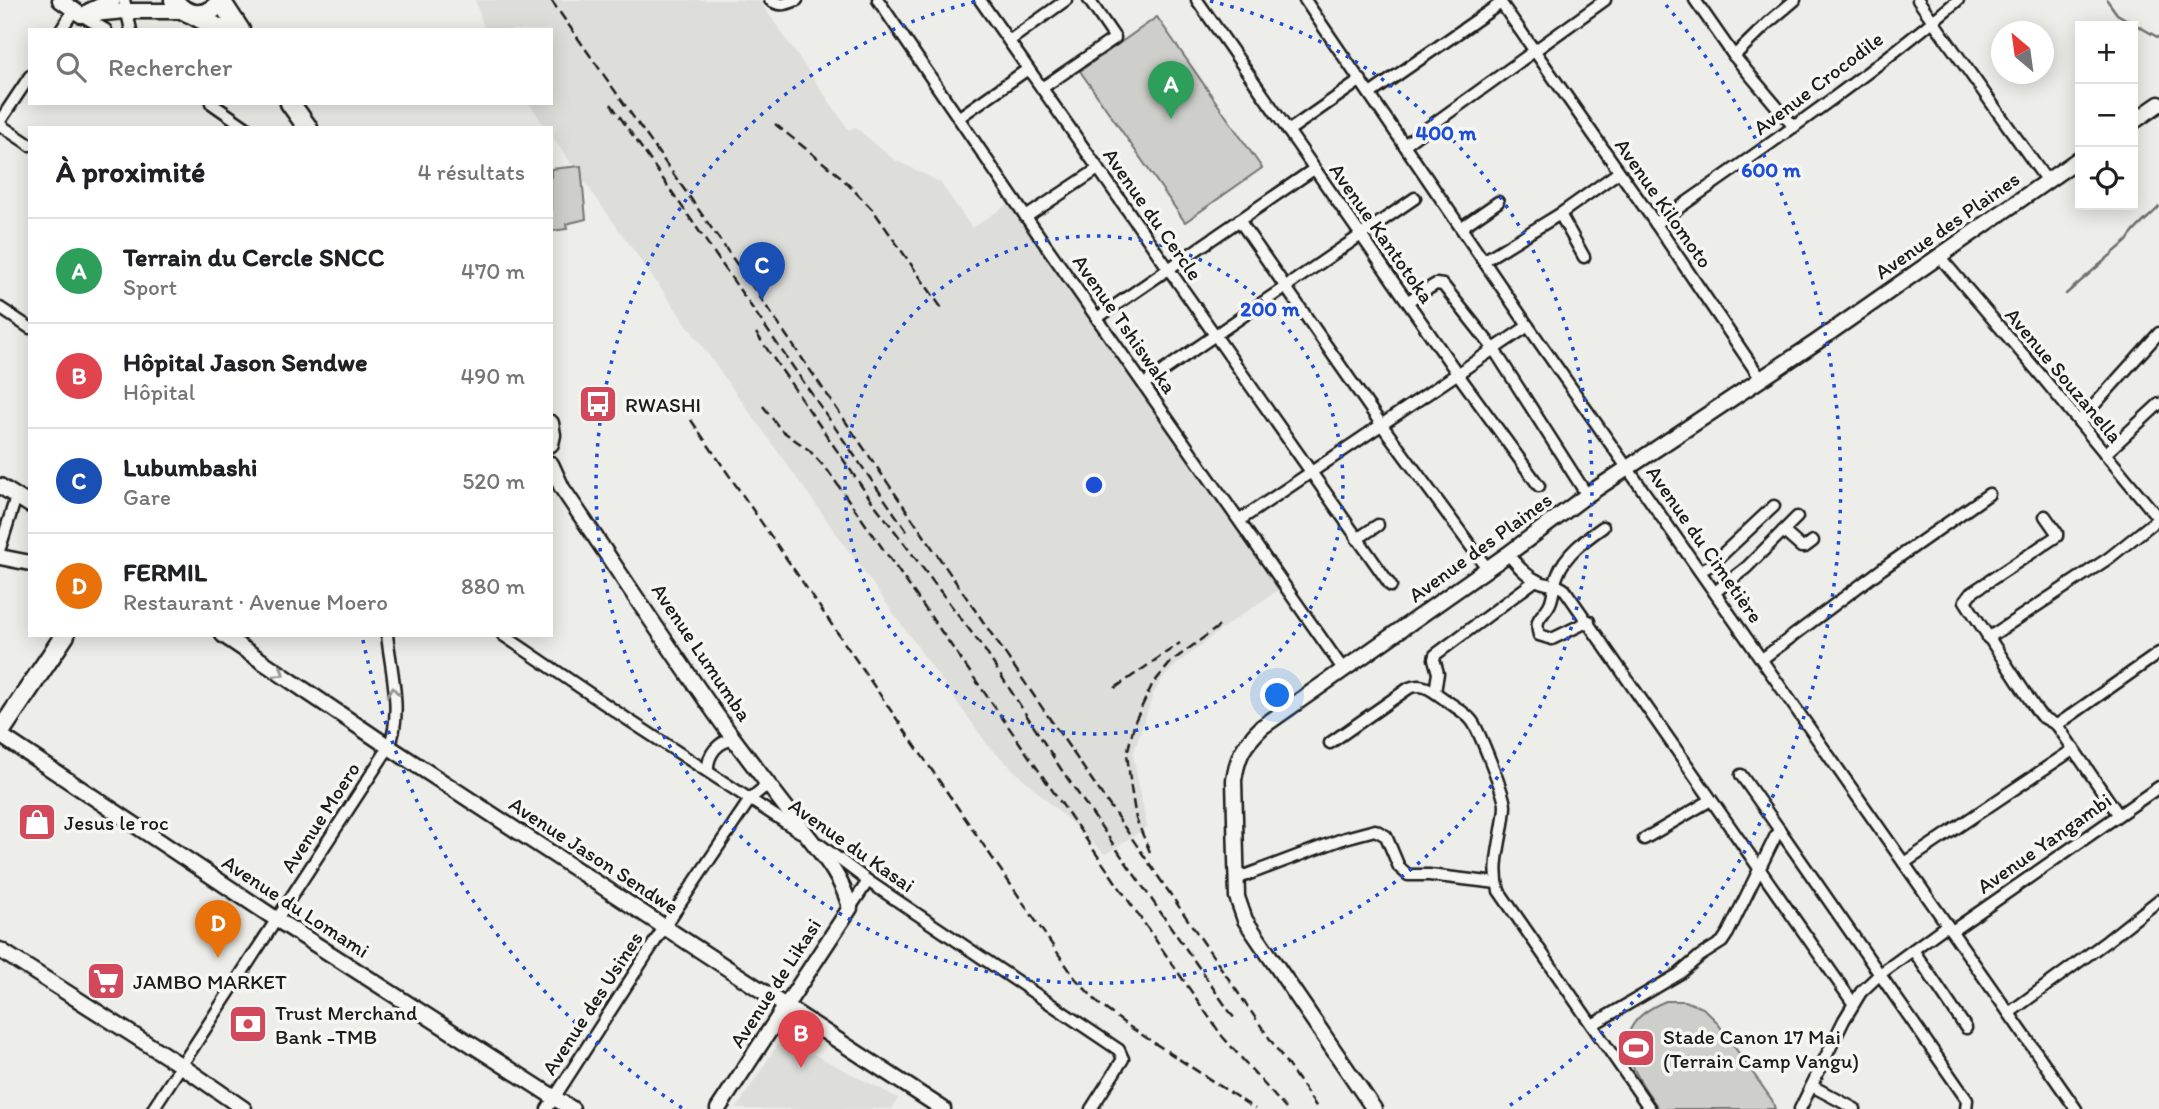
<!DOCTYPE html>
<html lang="fr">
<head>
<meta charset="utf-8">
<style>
	body { margin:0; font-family:Itim,sans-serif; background:#f2f2f2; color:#202124 }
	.controls { position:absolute; right:21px; top:21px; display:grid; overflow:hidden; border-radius:0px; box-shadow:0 4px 18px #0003 }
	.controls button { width:63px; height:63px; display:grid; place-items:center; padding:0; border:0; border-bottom:2px solid #e0e0e0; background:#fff; color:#202124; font:35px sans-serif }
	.compass { position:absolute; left:1991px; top:21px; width:63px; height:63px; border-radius:50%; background:#fff; box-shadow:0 4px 18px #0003; rotate:331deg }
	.you { position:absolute; left:1278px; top:696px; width:24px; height:24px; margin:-18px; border:5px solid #fff; border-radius:50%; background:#1a73e8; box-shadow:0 0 0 10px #1a73e833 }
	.badge { display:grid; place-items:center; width:46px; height:46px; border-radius:50%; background:#2563eb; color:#fff; font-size:23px; font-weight:700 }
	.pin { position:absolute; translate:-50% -58px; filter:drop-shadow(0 2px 4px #0008) }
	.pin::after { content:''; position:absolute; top:37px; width:24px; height:21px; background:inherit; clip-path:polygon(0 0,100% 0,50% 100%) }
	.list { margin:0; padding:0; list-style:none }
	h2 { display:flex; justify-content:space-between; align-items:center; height:91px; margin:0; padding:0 28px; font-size:30px }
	h2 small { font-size:23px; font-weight:400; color:#757577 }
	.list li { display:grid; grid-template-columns:46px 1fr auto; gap:21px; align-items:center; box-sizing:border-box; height:105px; padding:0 28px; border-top:2px solid #e0e0e0 }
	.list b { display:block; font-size:26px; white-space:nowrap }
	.list p { margin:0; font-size:23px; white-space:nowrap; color:#757577 }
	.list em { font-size:23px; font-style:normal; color:#757577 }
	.icon { flex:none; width:38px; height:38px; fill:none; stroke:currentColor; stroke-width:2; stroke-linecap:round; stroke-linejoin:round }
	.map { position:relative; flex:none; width:2159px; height:1109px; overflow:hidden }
	.search { position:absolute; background:#fff; box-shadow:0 4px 18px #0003; left:28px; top:28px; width:525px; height:77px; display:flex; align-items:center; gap:18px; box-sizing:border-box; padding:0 24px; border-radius:0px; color:#757577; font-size:26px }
	.panel { position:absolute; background:#fff; box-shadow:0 4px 18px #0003; left:28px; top:126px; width:525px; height:511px; border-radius:0px }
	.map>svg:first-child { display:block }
</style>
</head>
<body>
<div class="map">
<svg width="2159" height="1109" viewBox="0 0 2159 1109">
	<rect width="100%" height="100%" fill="#edede9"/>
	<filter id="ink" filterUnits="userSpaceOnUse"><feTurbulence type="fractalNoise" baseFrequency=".0143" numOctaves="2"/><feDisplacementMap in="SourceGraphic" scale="14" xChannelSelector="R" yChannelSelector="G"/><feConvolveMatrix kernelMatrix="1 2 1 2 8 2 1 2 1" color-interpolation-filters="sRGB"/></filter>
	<g filter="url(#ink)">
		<!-- built -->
		<g fill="#ddddda">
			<polygon points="475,0 759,0 849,130 855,127 893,159 940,182 972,228 1013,201 1281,588 1224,627 1176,665 1162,679 1153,694 1133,755 1147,827 1105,854 990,748 551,135 551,128 546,128 529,103 551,103 551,30 485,30"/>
			<polygon points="782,1038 898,1098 892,1109 736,1109"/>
		</g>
		<!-- green -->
		<g fill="#cececb" stroke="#757574" stroke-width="2">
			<polygon points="1157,17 1262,168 1185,222 1080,71"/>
			<polygon points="581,166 586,219 566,224 567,229 551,231 551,169"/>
			<path d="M1666,1001H1685L1703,1008L1716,1021L1772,1100L1775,1109H1659C1630,1068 1602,1027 1666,1001Z"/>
		</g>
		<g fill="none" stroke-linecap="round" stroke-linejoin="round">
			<!-- stream -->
			<g stroke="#6f6f6d" stroke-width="2.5">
				<polyline points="2107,0 2117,14 2159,38"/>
				<path d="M2066,294L2127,241C2135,227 2148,219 2159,207"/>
			</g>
			<!-- street casing -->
			<g stroke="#1c1c1c" stroke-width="15">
				<g id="street">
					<polyline points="124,0 131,30"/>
					<path d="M770,0C780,7 787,4 797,0"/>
					<polyline points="878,0 1026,217 1343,669"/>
					<polyline points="980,0 1391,586"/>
					<polyline points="1197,0 1457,373 1539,486"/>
					<polyline points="1305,0 1528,326 2076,1109"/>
					<polyline points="1695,0 1734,56 1794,127"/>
					<polyline points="1918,0 2047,181"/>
					<polyline points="81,15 106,30"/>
					<polyline points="61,30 74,10"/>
					<polyline points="1009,41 1066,0"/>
					<polyline points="1734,56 1769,22 1795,0"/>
					<polyline points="1042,88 1115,38 1089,0"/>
					<polyline points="1370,94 1501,3 1656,224 1761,379"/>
					<polyline points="211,103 247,128"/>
					<polyline points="958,118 1028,69"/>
					<polyline points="0,121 30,76"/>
					<polyline points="0,125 30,145"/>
					<polyline points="1288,131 1361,80"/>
					<polyline points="1404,145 1605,0"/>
					<polyline points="1560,214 1584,257"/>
					<polyline points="1026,217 1098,169"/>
					<polyline points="1239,220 1381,424 1487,568"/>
					<path d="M1656,224C1758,152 1863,81 1958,0"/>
					<polyline points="1462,227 1498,202"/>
					<polyline points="1939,256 2038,372 2159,519"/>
					<polyline points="1485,260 1560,214 1619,172"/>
					<polyline points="1408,301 1436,284 1443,285 1493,348 1587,495"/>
					<polyline points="0,308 30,328"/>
					<polyline points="1097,318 1314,169"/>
					<polyline points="1144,384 1415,198"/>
					<polyline points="2079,422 2159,333"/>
					<polyline points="2105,454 2159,404"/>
					<polyline points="2045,516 2057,533 2057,536 1971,593 1965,601 2037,711 2041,716 2057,725"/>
					<polyline points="1240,520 1528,326"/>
					<polyline points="1783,531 1801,547 1805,547 1813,541"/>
					<polyline points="1357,539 1378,525"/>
					<polyline points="0,548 16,497"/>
					<path d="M1508,554C1516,564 1526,576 1538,581C1548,586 1557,583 1565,590L1853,1003"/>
					<polyline points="1700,571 1711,565 1774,506"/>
					<polyline points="1715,592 1746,568 1797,517"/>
					<path d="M1589,621L1552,639L1539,635C1533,615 1546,616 1551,601C1554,592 1554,583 1558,574C1565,554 1586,539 1603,527"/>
					<polyline points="503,635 627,719 800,832"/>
					<polyline points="1988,638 2109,558 2159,518"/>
					<polyline points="1762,659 1882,569 1989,494"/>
					<polyline points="1435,692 1438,673 1434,659 1435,655 1536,580"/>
					<polyline points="2057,725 2159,653"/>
					<polyline points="2057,725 2118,814"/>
					<path d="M1330,743L1409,688C1424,681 1435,693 1447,701C1455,707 1466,713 1472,721C1479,730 1505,796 1505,806C1504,835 1491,862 1499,891L1650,1109"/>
					<path d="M708,771C707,755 718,740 735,740"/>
					<polyline points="1779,829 1967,1100 1966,1109"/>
					<polyline points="1644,839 1711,800"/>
					<polyline points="819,844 868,881 1119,1050 1123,1059 1091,1109"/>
					<polyline points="1904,863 2074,749"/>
					<polyline points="1236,879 1345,838 1375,830 1386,836 1399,867 1408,875 1429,875 1497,883"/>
					<polyline points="850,908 868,881"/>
					<polyline points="1952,931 2159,787"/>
					<polyline points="1913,950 1966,1028"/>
					<polyline points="2009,1013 2107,941 2159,900"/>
					<polyline points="1592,1025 1679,974 1700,956 1722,942 1728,933 1779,829 1741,775"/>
					<polyline points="1812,1086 1855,1109"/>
					<path d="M153,1109L389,747C403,713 391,671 387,635"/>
					<polyline points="547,1109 665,926 751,798 762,789 766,781"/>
					<polyline points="1800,1109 1844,1020 1861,992 1880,974 1947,925"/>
				</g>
			</g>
			<!-- secondary casing -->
			<g stroke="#1c1c1c" stroke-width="19">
				<g id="secondary">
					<polyline points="60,0 81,15 126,11 184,11"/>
					<polyline points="89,11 113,0"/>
					<polyline points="2133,122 2159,104"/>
					<polyline points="551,423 553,435 551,444"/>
					<path d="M551,464L562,488C618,570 672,653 730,734C753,765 777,796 801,827C820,852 842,876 850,908L718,1109"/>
					<polyline points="0,486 30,505"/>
					<polyline points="0,557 30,563"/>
					<polyline points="223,635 389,747 943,1109"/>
					<polyline points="0,735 276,919 572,1109"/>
					<polyline points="0,950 182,1066 244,1109"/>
					<path d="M1374,1109L1245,920L1237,897L1234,780C1238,754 1244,745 1262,727L1508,554L1587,495L1815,343L2080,158"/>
				</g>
			</g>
			<!-- highway casing -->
			<g stroke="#1c1c1c" stroke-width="23">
				<g id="highway">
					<path d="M174,0C186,19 209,19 221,0"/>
					<polyline points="221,1 240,30"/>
					<polyline points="190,13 222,30"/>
					<polyline points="290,103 308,128"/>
					<polyline points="0,732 65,635"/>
				</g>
			</g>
			<!-- street -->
			<use href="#street" stroke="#f6f6f2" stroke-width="10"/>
			<!-- secondary -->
			<use href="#secondary" stroke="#f6f6f2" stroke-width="14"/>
			<!-- highway -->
			<use href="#highway" stroke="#f6f6f2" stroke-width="18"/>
			<!-- rail -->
			<g stroke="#1c1c1c" stroke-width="2.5" stroke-dasharray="10 5" stroke-linecap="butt">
				<polyline points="551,0 762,300 1318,1109"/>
				<polyline points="611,104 908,533"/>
				<polyline points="775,124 840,176 873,210 943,310"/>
				<polyline points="756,333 869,497 984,649 1061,769 1234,1018"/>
				<polyline points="763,406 781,430 809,450 828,471 1008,726 1222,1036 1286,1109"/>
				<polyline points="691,420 1075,978 1099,1004 1124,1023 1255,1109"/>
				<polyline points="1115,688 1180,643"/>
				<polyline points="1150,852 1136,819 1131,788 1127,754 1135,721 1152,685 1172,661 1222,624"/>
			</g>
		</g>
		<!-- one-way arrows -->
		<defs><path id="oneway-chevron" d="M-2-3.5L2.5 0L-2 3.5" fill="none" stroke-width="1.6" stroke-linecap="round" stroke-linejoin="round" transform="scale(1.75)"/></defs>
		<g stroke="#949492">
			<use href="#oneway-chevron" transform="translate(280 673) rotate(34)"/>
			<use href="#oneway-chevron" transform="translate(393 692) rotate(-96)"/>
		</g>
	</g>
	<!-- distance rings -->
	<g fill="none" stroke="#1d4ed8" stroke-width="3.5" stroke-dasharray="3.5 7">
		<circle cx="1094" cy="485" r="249"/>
		<path d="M1210 1A498 498 0 1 1 978 1"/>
		<path d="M682 1108A747 747 0 0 1 363 640M1666 5A747 747 0 0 1 1506 1108"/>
	</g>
	<!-- icons -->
	<defs>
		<g id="bus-square" transform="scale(2.0125)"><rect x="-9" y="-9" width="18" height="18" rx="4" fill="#d1495b" stroke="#f6f6f2"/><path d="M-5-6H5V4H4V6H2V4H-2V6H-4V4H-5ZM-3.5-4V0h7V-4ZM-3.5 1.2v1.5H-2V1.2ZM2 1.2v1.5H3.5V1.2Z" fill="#fff"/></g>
		<g id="shop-square" transform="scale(2.0125)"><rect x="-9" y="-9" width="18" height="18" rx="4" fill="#d1495b" stroke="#f6f6f2"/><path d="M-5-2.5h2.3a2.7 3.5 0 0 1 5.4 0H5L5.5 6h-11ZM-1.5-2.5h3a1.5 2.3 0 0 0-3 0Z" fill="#fff"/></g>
		<g id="supermarket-square" transform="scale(2.0125)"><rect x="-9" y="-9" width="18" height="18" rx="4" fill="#d1495b" stroke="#f6f6f2"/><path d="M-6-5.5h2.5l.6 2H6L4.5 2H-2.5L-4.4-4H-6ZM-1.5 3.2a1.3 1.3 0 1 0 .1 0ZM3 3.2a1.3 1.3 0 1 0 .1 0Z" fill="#fff"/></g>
		<g id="bank-square" transform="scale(2.0125)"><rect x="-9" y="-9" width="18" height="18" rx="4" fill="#d1495b" stroke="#f6f6f2"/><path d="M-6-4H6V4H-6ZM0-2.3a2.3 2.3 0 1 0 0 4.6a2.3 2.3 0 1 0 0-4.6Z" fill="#fff"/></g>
		<g id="stadium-square" transform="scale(2.0125)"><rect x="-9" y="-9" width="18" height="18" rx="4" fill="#d1495b" stroke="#f6f6f2"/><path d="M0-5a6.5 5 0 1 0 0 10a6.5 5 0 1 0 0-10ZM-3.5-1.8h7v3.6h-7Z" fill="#fff"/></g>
	</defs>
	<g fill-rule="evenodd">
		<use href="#bus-square" x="598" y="404"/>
		<use href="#shop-square" x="37" y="822"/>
		<use href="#supermarket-square" x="106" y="981"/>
		<use href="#bank-square" x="248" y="1024"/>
		<use href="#stadium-square" x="1636" y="1048"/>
	</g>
	<g text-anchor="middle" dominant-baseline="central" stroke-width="7" stroke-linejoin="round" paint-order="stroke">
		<!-- street labels -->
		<g font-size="21" fill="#1c1c1c" stroke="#f6f6f2">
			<text transform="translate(1818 83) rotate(-37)">Avenue Crocodile</text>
			<text transform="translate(1664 203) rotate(55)">Avenue Kilomoto</text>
			<text transform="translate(1153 214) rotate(55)">Avenue du Cercle</text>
			<text transform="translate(1947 225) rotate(-35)">Avenue des Plaines</text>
			<text transform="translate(1382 233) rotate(55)">Avenue Kantotoka</text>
			<text transform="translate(1125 324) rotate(55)">Avenue Tshiswaka</text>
			<text transform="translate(2064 375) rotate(50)">Avenue Souzanella</text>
			<text transform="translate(1705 544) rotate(55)">Avenue du Cimetière</text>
			<text transform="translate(1480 547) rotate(-36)">Avenue des Plaines</text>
			<text transform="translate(702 652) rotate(56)">Avenue Lumumba</text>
			<text transform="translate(320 817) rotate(-57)">Avenue Moero</text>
			<text transform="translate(2044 843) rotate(-35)">Avenue Yangambi</text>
			<text transform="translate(852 845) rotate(35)">Avenue du Kasai</text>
			<text transform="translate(594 855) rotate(33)">Avenue Jason Sendwe</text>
			<text transform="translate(296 906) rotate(33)">Avenue du Lomami</text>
			<text transform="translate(775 983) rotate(-57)">Avenue de Likasi</text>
			<text transform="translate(592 1003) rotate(-57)">Avenue des Usines</text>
		</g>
		<!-- poi labels -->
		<g font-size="21" fill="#1c1c1c" stroke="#f6f6f2" text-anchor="start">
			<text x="625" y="404">RWASHI</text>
			<text x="64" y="822">Jesus le roc</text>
			<text x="133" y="981">JAMBO MARKET</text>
			<text x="275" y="1012">Trust Merchand<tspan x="275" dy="24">Bank -TMB</tspan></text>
			<text x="1663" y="1036">Stade Canon 17 Mai<tspan x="1663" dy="24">(Terrain Camp Vangu)</tspan></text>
		</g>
	</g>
	<circle cx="1094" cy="485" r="10" fill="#1d4ed8" stroke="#f6f6f2" stroke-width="3.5"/>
	<g font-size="21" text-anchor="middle" font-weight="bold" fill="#1d4ed8" stroke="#f6f6f2" stroke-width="7" stroke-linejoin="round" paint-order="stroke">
		<text x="1446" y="140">400 m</text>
		<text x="1771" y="177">600 m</text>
		<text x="1270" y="316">200 m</text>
	</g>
</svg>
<div class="controls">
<button>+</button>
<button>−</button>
<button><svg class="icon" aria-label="locate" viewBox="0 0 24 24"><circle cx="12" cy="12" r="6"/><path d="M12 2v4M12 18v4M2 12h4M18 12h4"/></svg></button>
</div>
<svg class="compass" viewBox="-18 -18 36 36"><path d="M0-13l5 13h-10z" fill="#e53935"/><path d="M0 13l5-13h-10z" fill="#757577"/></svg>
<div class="you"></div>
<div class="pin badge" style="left:1171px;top:119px;background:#2e9e5b">A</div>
<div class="pin badge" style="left:801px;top:1068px;background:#e0444e">B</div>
<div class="pin badge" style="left:762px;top:300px;background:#1a4fb4">C</div>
<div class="pin badge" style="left:218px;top:958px;background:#e8710a">D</div>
<div class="search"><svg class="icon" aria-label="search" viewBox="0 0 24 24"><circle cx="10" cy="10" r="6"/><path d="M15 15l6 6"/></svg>Rechercher</div>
<section class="panel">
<h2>À proximité<small>4 résultats</small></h2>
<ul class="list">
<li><span class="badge" style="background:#2e9e5b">A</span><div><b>Terrain du Cercle SNCC</b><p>Sport</p></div><em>470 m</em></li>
<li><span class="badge" style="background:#e0444e">B</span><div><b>Hôpital Jason Sendwe</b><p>Hôpital</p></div><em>490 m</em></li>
<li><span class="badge" style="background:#1a4fb4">C</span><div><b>Lubumbashi</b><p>Gare</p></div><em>520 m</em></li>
<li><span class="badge" style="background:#e8710a">D</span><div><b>FERMIL</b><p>Restaurant · Avenue Moero</p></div><em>880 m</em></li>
</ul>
</section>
</div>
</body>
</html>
